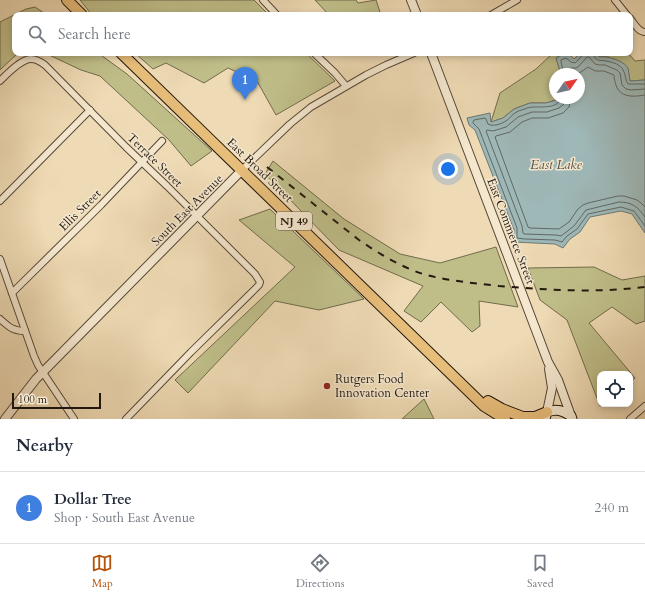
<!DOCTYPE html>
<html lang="en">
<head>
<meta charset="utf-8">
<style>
	body { margin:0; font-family:Cardo,serif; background:#f6f6f7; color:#1f2937 }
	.controls { position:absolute; right:12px; bottom:12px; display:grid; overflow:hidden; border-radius:8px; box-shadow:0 2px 6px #0003 }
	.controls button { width:36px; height:36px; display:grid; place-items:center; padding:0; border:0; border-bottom:1px solid #e0e1e3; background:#fff; color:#1f2937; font:20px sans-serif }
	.compass { position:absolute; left:549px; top:68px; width:36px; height:36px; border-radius:50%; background:#fff; box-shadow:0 2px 6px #0003; rotate:56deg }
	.scale { position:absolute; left:12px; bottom:10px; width:89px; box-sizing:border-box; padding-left:4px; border:2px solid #23180f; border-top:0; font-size:11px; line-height:14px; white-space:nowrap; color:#23180f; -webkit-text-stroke:3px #f4e7ce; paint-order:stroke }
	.you { position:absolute; left:448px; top:169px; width:14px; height:14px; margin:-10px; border:3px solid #fff; border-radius:50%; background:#1a73e8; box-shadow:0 0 0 6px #1a73e833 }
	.badge { display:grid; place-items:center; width:26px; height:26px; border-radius:50%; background:#b45309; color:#fff; font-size:13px; font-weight:700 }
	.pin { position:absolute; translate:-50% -33px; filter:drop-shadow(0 1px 2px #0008) }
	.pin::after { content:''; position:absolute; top:21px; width:14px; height:12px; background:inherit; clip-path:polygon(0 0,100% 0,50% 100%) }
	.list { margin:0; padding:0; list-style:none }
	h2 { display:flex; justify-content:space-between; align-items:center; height:52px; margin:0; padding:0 16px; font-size:17px }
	h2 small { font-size:13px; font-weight:400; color:#747a83 }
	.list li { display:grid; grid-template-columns:26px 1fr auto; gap:12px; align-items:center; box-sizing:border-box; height:72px; padding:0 16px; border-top:1px solid #e0e1e3 }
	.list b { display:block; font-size:15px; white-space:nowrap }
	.list p { margin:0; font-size:13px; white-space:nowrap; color:#747a83 }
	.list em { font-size:13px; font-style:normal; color:#747a83 }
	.icon { flex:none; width:22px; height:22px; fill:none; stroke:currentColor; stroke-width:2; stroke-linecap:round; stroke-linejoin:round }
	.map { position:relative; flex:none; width:645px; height:419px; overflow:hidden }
	.search { position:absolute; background:#fff; box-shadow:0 2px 6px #0003; left:12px; right:12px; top:12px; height:44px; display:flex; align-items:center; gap:10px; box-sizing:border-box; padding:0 14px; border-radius:8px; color:#747a83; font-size:15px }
	.sheet { height:124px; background:#fff }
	nav { display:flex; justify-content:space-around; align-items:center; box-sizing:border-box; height:56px; border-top:1px solid #e0e1e3; background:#fff; font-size:11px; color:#747a83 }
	nav a { display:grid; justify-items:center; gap:2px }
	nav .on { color:#b45309 }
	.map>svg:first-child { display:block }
</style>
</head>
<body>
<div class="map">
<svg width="645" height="419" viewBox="0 0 645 419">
	<rect width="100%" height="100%" fill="#eedab4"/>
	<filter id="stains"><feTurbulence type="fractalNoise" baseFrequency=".005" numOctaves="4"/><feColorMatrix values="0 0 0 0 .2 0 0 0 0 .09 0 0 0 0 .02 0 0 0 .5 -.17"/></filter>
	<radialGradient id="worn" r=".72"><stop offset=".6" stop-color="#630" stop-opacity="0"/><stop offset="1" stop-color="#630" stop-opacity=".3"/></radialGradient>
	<!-- green -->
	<g fill="#bfbe89" stroke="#716b4c">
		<polygon points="80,0 254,0 269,15 92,15"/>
		<polygon points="315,0 356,0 358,3 376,0 381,15 329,15"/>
		<polygon points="35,7 47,15 15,15 15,53 18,53 0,70 0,22 26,9"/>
		<polygon points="45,53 98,53 127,74 212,151 191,166 169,140 100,76 81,70"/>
		<polygon points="135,53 306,53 335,81 276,115 257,81 228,68 204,83 166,63 153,69"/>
		<polygon points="553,53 565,53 556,58 561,74 555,74 555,98 557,98 556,100 546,103 530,103 514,109 503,118 491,122 500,93 536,69"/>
		<polygon points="598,53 628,53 635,61 645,60 645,80 630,81 628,69 607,56 599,57"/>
		<polygon points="273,161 344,219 400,254 440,263 496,247 518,307 479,301 480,326 472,332 441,302 421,322 404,311 423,286 339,250 265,174"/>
		<polygon points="270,209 364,299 319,310 275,301 188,393 175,380 295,267 239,220"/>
		<polygon points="594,267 622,280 645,276 645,321 636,324 612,307 589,323 635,378 630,382 630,374 600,374 600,404 603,404 600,406 567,320 540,300 528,268"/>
		<polygon points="424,399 434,419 402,419"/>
	</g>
	<!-- water -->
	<path fill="#9eb8b8" stroke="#6d7874" d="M565,53H568L574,59L580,53H598L599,57C608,56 623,60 628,68C629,72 629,77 630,81L645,80V233L632,214L621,211L590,217L580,232L570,239L563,248L555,244L513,242L512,240L514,230L475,130L469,125L467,118L490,113L491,122L503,118L514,109L530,103H546L556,100L557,98H579V74H561L556,58Z"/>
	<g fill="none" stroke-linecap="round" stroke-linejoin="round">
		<!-- shore -->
		<g stroke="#606864" stroke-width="1">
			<path d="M594,53L595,58L598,60C606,61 621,62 624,72C626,76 625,80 628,84H645"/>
			<polyline points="564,74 561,62 561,60 566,58 571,62 575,63 581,57 582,53"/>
			<polyline points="569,74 570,68 576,68 579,66 587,57 589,57 595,64 599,65 605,65 617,70 620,73 622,85 626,89 631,90 645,89"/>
			<path d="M576,74L581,72L588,67L595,71H604L614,75C614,79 615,82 616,85C620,98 634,97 645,95"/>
			<path d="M560,98C559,111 536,105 527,108C523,110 519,110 515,113C512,115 509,119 506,121C501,124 493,127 488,124L486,119L485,118L474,120L473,122V123L479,129L517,228V238L525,239L555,240L562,242L567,236L577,229L588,214L621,207L634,211L645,226"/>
			<path d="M565,98L564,104L559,108L547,112H532L518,117L506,127L493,131L487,130L486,131L522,226L523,233L524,234L556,235L561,236L574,226L586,210L619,202C632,202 638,207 645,217"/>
			<polyline points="571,98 569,107 563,113 548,118 532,118 522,122 510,132 496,136 495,137 528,227 530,228 559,229 569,222 578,209 583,205 588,203 618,196 624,196 637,200 641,203 645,207"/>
		</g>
		<!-- minor casing -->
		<g stroke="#564838" stroke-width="8">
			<g id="minor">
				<polyline points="263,0 277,15"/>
				<polyline points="615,0 627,15"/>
				<polyline points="491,15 517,0"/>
				<path d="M630,18C634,23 638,32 645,32"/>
				<polyline points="314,53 335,73 346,86"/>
				<path d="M0,81C7,74 21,59 31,59C36,59 41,62 45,65L126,147L167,186L255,274L260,282L259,285L255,289L191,352L126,419"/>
				<polyline points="242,170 290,124 311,107 366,75 386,65 414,53"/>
				<polyline points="0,201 90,110"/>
				<polyline points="0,259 34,356 38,365 74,419"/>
				<polyline points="12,293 101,205 162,141"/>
				<path d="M0,319C9,327 13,331 25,331"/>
				<polyline points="630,419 645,406"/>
			</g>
		</g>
		<!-- tertiary casing -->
		<g stroke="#564838" stroke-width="10">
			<g id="tertiary">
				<polyline points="411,0 417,15"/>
				<polyline points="431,53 548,362 558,380 571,416"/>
				<polyline points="547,412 552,388 549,369"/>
				<polyline points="5,419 36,379 242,170"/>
			</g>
		</g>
		<!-- secondary casing -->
		<g stroke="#23180f" stroke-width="11">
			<path id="secondary" d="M545,419L547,412C557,408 563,411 571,416L572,419"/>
		</g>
		<!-- trunk casing -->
		<g stroke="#23180f" stroke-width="12">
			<g id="trunk">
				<polyline points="67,0 82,15"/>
				<polyline points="121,53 484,406 505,419"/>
				<polyline points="488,401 502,409 528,419"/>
				<polyline points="523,417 535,417 547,412"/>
			</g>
		</g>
		<!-- minor -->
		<use href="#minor" stroke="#f4e7ce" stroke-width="6"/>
		<!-- tertiary -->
		<use href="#tertiary" stroke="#f4e7ce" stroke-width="8"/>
		<!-- secondary -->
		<use href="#secondary" stroke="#f4e7ce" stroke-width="9"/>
		<!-- trunk -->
		<use href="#trunk" stroke="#e7bd7a" stroke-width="10"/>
		<!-- rail -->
		<path stroke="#23180f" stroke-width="2" stroke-dasharray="7 7" stroke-linecap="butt" d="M267,167L359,240C378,253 401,267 423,274C448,281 473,283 499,286C547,290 597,293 645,287"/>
	</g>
	<!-- markers -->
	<circle fill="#8f2418" stroke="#f4e7ce" stroke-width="1.5" cx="327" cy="386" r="4"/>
	<g text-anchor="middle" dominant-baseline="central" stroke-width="3" stroke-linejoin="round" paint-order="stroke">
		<!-- shield labels -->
		<rect fill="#f4e7ce" stroke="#625648" stroke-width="1" x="276" y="212" width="36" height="18" rx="3"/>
		<g font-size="11" font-weight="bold" fill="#23180f">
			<text x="294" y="221">NJ 49</text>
		</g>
		<!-- street labels -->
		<g font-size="12" fill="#23180f" stroke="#f4e7ce">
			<text transform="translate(155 160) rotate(44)">Terrace Street</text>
			<text transform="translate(260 170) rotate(44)">East Broad Street</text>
			<text transform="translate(80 210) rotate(-45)">Ellis Street</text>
			<text transform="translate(187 210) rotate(-45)">South East Avenue</text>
			<text transform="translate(511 231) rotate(69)">East Commerce Street</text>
		</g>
		<!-- poi labels -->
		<g font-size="12" fill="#23180f" stroke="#f4e7ce" text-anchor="start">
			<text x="335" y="379">Rutgers Food<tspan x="335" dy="14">Innovation Center</tspan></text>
		</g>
		<!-- water labels -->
		<g font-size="13" font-style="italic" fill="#4e504a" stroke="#f4e7ce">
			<text x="556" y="165">East Lake</text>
		</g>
	</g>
	<rect width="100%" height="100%" filter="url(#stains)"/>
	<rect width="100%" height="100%" fill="url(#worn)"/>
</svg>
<div class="controls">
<button><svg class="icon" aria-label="locate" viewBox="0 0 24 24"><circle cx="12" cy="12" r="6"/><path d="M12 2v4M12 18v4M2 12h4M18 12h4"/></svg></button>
</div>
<svg class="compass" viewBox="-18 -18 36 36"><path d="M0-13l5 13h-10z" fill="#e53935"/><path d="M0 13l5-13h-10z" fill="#747a83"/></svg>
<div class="scale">100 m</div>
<div class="you"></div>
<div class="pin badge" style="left:245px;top:100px;background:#3f7fe0">1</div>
<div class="search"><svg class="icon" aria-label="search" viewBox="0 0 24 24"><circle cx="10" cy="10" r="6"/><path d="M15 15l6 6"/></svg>Search here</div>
</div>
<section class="sheet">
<h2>Nearby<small></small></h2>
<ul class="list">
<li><span class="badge" style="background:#3f7fe0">1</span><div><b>Dollar Tree</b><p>Shop · South East Avenue</p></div><em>240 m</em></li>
</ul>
</section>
<nav>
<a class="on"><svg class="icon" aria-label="map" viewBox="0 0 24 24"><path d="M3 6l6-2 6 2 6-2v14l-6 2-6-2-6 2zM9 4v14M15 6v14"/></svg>Map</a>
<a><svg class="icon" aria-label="directions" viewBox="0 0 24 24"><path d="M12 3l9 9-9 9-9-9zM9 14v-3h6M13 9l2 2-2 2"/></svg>Directions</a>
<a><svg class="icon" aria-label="saved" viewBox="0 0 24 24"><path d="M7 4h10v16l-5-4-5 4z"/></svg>Saved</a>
</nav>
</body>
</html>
